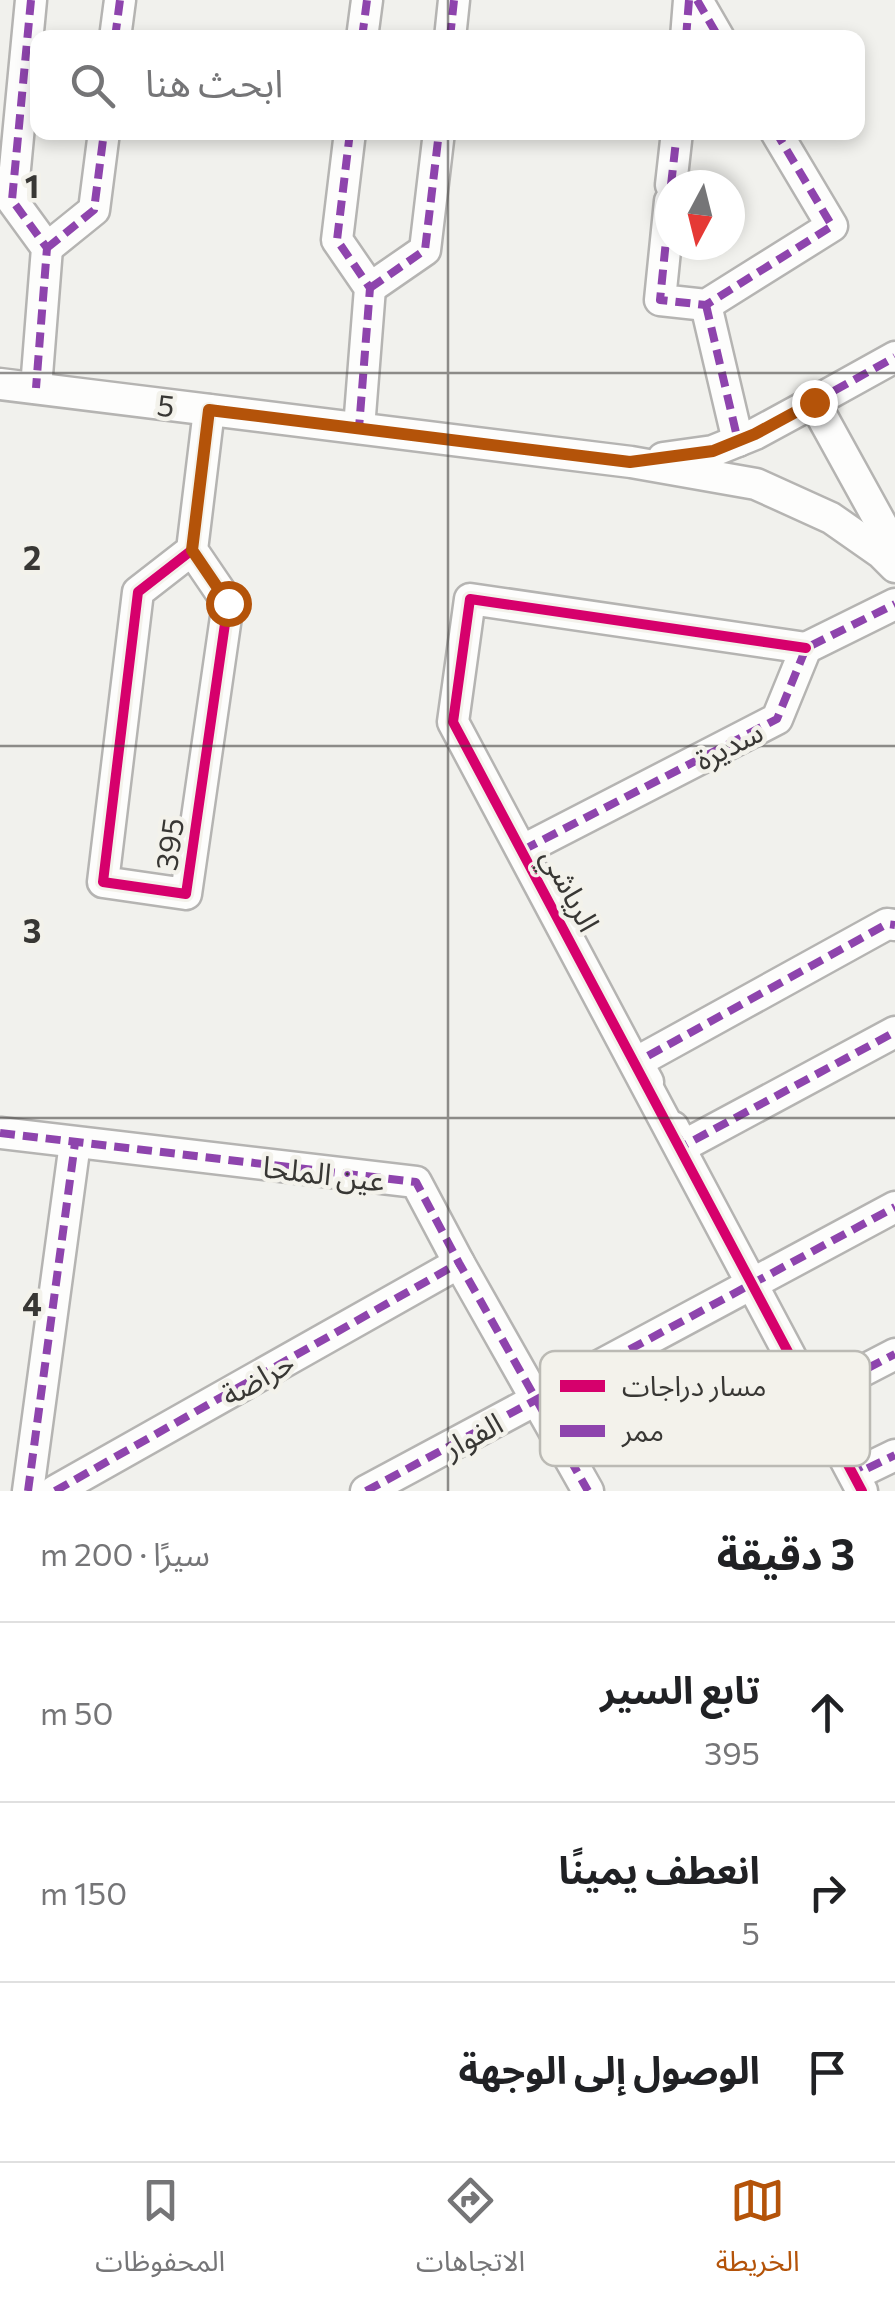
<!DOCTYPE html>
<html lang="ar">
<head>
<meta charset="utf-8">
<style>
	body { margin:0; font-family:Commissioner,"Noto Sans Arabic",sans-serif; background:#f2f2f2; color:#202124; direction:rtl }
	.compass { position:absolute; left:655px; top:170px; width:90px; height:90px; border-radius:50%; background:#fff; box-shadow:0 5px 15px #0003; rotate:187deg }
	.stop { position:absolute; width:30px; height:30px; margin:-22px; border:8px solid #b45309; border-radius:50%; background:#fff }
	.stop.end { background:#b45309; border-color:#fff; box-shadow:0 2px 10px #0008 }
	.list { margin:0; padding:0; list-style:none }
	h2 { display:flex; justify-content:space-between; align-items:center; height:130px; margin:0; padding:0 40px; font-size:42px }
	h2 small { font-size:32px; font-weight:400; color:#757577 }
	.list li { display:grid; grid-template-columns:65px 1fr auto; gap:30px; align-items:center; box-sizing:border-box; height:180px; padding:0 40px; border-top:2px solid #e0e0e0 }
	.list b { display:block; font-size:38px; white-space:nowrap }
	.list p { margin:0; font-size:32px; white-space:nowrap; color:#757577 }
	.list em { font-size:32px; font-style:normal; color:#757577 }
	.icon { flex:none; width:55px; height:55px; fill:none; stroke:currentColor; stroke-width:2; stroke-linecap:round; stroke-linejoin:round }
	.map { position:relative; flex:none; width:895px; height:1491px; overflow:hidden; direction:ltr }
	.search { position:absolute; background:#fff; box-shadow:0 5px 15px #0003; left:30px; right:30px; top:30px; height:110px; display:flex; align-items:center; gap:25px; box-sizing:border-box; padding:0 35px; border-radius:20px; color:#757577; font-size:38px }
	.sheet { height:670px; background:#fff }
	nav { display:flex; justify-content:space-around; align-items:center; box-sizing:border-box; height:140px; border-top:2px solid #e0e0e0; background:#fff; font-size:28px; color:#757577 }
	nav a { display:grid; justify-items:center; gap:5px }
	nav .on { color:#b45309 }
	.map>svg:first-child { display:block }
</style>
</head>
<body>
<div class="map">
<svg width="895" height="1491" viewBox="0 0 895 1491">
	<rect width="100%" height="100%" fill="#f1f1ed"/>
	<g fill="none" stroke-linecap="round" stroke-linejoin="round">
		<!-- minor casing -->
		<g stroke="#b5b4b2" stroke-width="35">
			<g id="minor">
				<polyline points="31,0 12,200 47,248 36,388"/>
				<polyline points="697,0 719,38"/>
				<polyline points="115,38 120,0"/>
				<polyline points="362,38 367,0"/>
				<polyline points="450,38 454,0"/>
				<polyline points="686,38 689,0"/>
				<polyline points="350,132 337,240 370,288 359,428"/>
				<polyline points="671,185 677,132"/>
				<polyline points="670,201 660,300 706,305 832,226 776,132"/>
				<polyline points="47,248 94,210 104,132"/>
				<polyline points="370,288 425,250 439,132"/>
				<polyline points="706,305 738,441"/>
				<polyline points="0,384 631,462 756,484 831,518 881,553 895,567"/>
				<polyline points="814,402 895,357"/>
				<polyline points="663,458 713,451 755,434 814,402 895,549"/>
				<polyline points="192,550 228,603 186,894 103,882 138,592 192,550 209,410"/>
				<polyline points="806,648 470,599 453,722 862,1491"/>
				<polyline points="523,850 777,719 806,648 895,604"/>
				<polyline points="648,1082 637,1062 887,924 895,925"/>
				<polyline points="673,1127 683,1146 895,1032"/>
				<polyline points="0,1133 416,1182 459,1263 588,1491"/>
				<polyline points="895,1354 818,1394 860,1472 895,1455"/>
				<polyline points="28,1491 75,1143"/>
				<polyline points="55,1491 459,1263"/>
				<polyline points="366,1491 895,1207"/>
			</g>
		</g>
		<!-- minor -->
		<use href="#minor" stroke="#fdfdfc" stroke-width="30"/>
		<!-- quiet -->
		<g stroke="#8e44ad" stroke-width="8" stroke-dasharray="15 8" stroke-linecap="butt">
			<polyline points="31,0 12,200 47,248 36,388"/>
			<polyline points="697,0 719,38"/>
			<polyline points="115,38 120,0"/>
			<polyline points="362,38 367,0"/>
			<polyline points="450,38 454,0"/>
			<polyline points="686,38 689,0"/>
			<polyline points="350,132 337,240 370,288 359,428"/>
			<polyline points="671,185 677,132"/>
			<polyline points="670,201 660,300 706,305 832,226 776,132"/>
			<polyline points="47,248 94,210 104,132"/>
			<polyline points="370,288 425,250 439,132"/>
			<polyline points="706,305 738,441"/>
			<polyline points="814,402 895,357"/>
			<polyline points="523,850 777,719 806,648 895,604"/>
			<polyline points="642,1071 637,1062 887,924 895,925"/>
			<polyline points="0,1133 416,1182 459,1263 588,1491"/>
			<polyline points="678,1137 683,1146 895,1032"/>
			<polyline points="824,1406 818,1394 895,1354"/>
			<polyline points="853,1459 860,1472 895,1455"/>
			<polyline points="28,1491 75,1143"/>
			<polyline points="55,1491 459,1263"/>
			<polyline points="366,1491 895,1207"/>
		</g>
		<!-- cycleway casing -->
		<g stroke="#f3f2eb" stroke-width="16">
			<g id="cycleway">
				<polyline points="192,550 228,603 186,894 103,882 138,592 192,550 209,410"/>
				<polyline points="806,648 470,599 453,722 862,1491"/>
			</g>
		</g>
		<!-- cycleway -->
		<use href="#cycleway" stroke="#d6006c" stroke-width="10"/>
	</g>
	<g fill="none" stroke-linecap="round" stroke-linejoin="round">
		<!-- route -->
		<polyline stroke="#b45309" stroke-width="12" points="228,603 192,550 209,410 630,462 713,451 755,434 814,402"/>
	</g>
	<!-- grid -->
	<path fill="none" stroke="#383734" stroke-width="2.5" stroke-opacity="0.55" d="M448,0V38M448,132V1491M0,373H895M0,746H895M0,1118H895"/>
	<g text-anchor="middle" dominant-baseline="central" stroke-width="9" stroke-linejoin="round" paint-order="stroke">
		<!-- street labels -->
		<g font-size="30" fill="#383734" stroke="#f3f2eb">
			<text transform="translate(166 404) rotate(7)">5</text>
			<text transform="translate(728 744) rotate(-27)">سديرة</text>
			<text transform="translate(168 844) rotate(-82)">395</text>
			<text transform="translate(572 889) rotate(62)">الرياشي</text>
			<text transform="translate(324 1172) rotate(7)">عين الملحا</text>
			<text transform="translate(257 1377) rotate(-29)">حراضة</text>
			<text transform="translate(472 1434) rotate(-28)">الفوار</text>
		</g>
	</g>
	<!-- legend -->
	<rect x="540" y="1351" width="330" height="115" rx="15" fill="#f3f2eb" stroke="#bbbab4" stroke-width="2.5"/>
	<rect x="560" y="1380" width="45" height="12" fill="#d6006c"/>
	<rect x="560" y="1425" width="45" height="12" fill="#8e44ad"/>
	<g font-size="28" fill="#383734">
		<text x="622" y="1396">مسار دراجات</text>
		<text x="622" y="1441">ممر</text>
	</g>
	<g font-size="32" text-anchor="middle" font-weight="bold" fill="#383734" stroke="#f3f2eb" stroke-width="9" stroke-linejoin="round" paint-order="stroke">
		<text x="32" y="198">1</text>
		<text x="32" y="570">2</text>
		<text x="32" y="943">3</text>
		<text x="32" y="1316">4</text>
	</g>
</svg>
<svg class="compass" viewBox="-18 -18 36 36"><path d="M0-13l5 13h-10z" fill="#e53935"/><path d="M0 13l5-13h-10z" fill="#757577"/></svg>
<div class="stop" style="left:228px;top:603px"></div>
<div class="stop end" style="left:814px;top:402px"></div>
<div class="search"><svg class="icon" aria-label="search" viewBox="0 0 24 24"><circle cx="10" cy="10" r="6"/><path d="M15 15l6 6"/></svg>ابحث هنا</div>
</div>
<section class="sheet">
<h2>3 دقيقة<small>سيرًا · 200 m</small></h2>
<ul class="list">
<li><svg class="icon" aria-label="ahead" viewBox="0 0 24 24"><path d="M12 20V5M6 11l6-6 6 6"/></svg><div><b>تابع السير</b><p>395</p></div><em>50 m</em></li>
<li><svg class="icon" aria-label="right" viewBox="0 0 24 24"><path d="M7 20v-9h11M14 6l5 5-5 5"/></svg><div><b>انعطف يمينًا</b><p>5</p></div><em>150 m</em></li>
<li><svg class="icon" aria-label="arrive" viewBox="0 0 24 24"><path d="M6 21V4h12l-3 4 3 4H6"/></svg><div><b>الوصول إلى الوجهة</b></div></li>
</ul>
</section>
<nav>
<a class="on"><svg class="icon" aria-label="map" viewBox="0 0 24 24"><path d="M3 6l6-2 6 2 6-2v14l-6 2-6-2-6 2zM9 4v14M15 6v14"/></svg>الخريطة</a>
<a><svg class="icon" aria-label="directions" viewBox="0 0 24 24"><path d="M12 3l9 9-9 9-9-9zM9 14v-3h6M13 9l2 2-2 2"/></svg>الاتجاهات</a>
<a><svg class="icon" aria-label="saved" viewBox="0 0 24 24"><path d="M7 4h10v16l-5-4-5 4z"/></svg>المحفوظات</a>
</nav>
</body>
</html>
